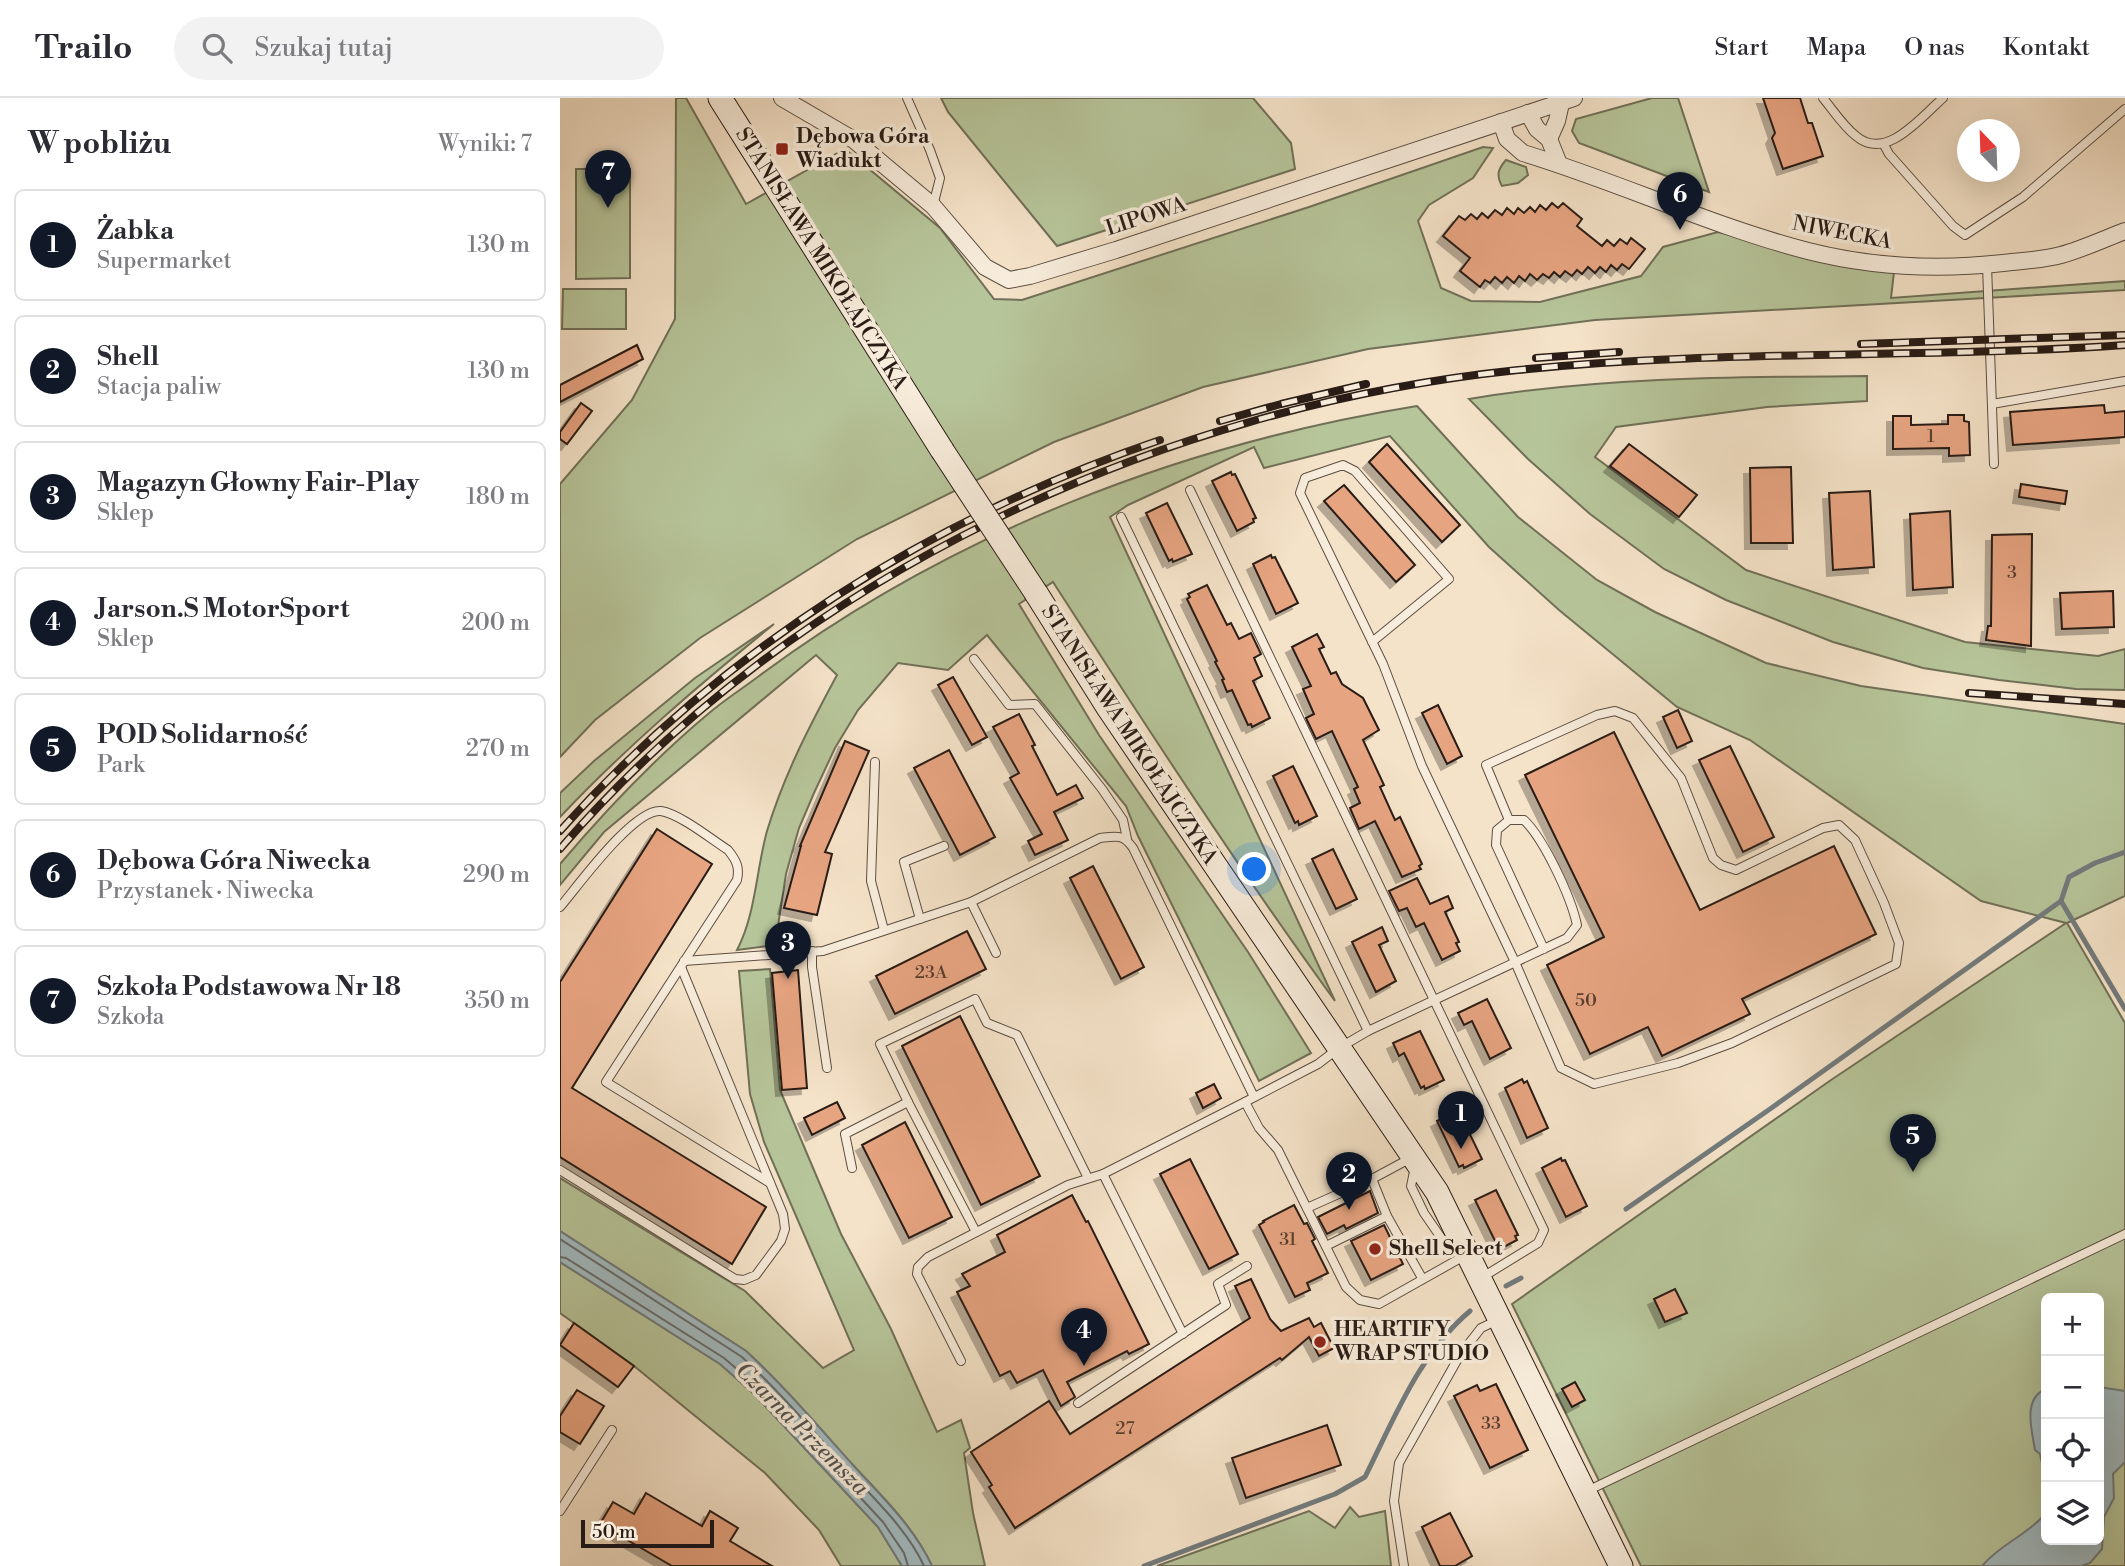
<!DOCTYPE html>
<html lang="pl">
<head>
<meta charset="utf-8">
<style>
	body { margin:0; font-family:"Libre Bodoni",serif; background:#f2f2f3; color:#2b2b33 }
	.controls { position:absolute; right:21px; bottom:21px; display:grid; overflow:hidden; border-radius:10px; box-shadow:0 7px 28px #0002 }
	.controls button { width:63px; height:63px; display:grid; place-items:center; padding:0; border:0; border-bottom:2px solid #e1e1e2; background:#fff; color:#2b2b33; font:35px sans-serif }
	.compass { position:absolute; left:1397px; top:21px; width:63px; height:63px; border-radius:50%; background:#fff; box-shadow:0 7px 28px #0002; rotate:337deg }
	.scale { position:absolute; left:21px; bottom:18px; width:133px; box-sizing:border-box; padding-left:7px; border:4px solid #291c16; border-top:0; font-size:19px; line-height:24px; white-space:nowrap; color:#291c16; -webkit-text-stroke:5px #f8eddc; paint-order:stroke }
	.you { position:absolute; left:695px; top:772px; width:24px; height:24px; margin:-18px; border:5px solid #fff; border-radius:50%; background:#1a73e8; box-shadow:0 0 0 10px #1a73e833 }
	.badge { display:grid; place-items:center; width:46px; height:46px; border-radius:50%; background:#111827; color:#fff; font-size:23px; font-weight:700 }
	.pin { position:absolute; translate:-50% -58px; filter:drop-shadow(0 2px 4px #0008) }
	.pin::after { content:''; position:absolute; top:37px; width:24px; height:21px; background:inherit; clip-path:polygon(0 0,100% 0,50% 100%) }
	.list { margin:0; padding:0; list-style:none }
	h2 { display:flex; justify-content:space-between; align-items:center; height:91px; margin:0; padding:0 28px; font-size:30px }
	h2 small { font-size:23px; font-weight:400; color:#7c7c81 }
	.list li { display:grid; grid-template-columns:46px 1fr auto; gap:21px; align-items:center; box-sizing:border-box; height:112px; margin:0 14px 14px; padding:0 14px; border:2px solid #e1e1e2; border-radius:10px }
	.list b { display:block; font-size:26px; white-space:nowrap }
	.list p { margin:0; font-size:23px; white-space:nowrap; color:#7c7c81 }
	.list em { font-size:23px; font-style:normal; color:#7c7c81 }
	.icon { flex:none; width:38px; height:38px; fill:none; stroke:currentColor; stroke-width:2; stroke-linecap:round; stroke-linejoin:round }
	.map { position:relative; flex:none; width:1565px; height:1468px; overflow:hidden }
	header { display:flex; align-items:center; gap:42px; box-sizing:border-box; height:98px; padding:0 35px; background:#fff; border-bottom:2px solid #e1e1e2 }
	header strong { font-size:33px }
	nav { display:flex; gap:38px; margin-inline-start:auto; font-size:24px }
	.search { width:490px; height:63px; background:#f2f2f3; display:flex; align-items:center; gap:18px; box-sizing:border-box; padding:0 24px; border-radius:38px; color:#7c7c81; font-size:26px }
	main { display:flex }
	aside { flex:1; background:#fff }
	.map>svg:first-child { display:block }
</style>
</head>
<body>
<header>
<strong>Trailo</strong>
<div class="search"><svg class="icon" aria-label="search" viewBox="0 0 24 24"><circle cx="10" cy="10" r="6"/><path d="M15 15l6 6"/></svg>Szukaj tutaj</div>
<nav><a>Start</a><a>Mapa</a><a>O nas</a><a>Kontakt</a></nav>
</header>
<main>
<aside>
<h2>W pobliżu<small>Wyniki: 7</small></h2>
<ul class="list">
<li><span class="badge">1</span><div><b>Żabka</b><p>Supermarket</p></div><em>130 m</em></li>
<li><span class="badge">2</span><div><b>Shell</b><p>Stacja paliw</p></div><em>130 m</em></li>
<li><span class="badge">3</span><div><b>Magazyn Głowny Fair-Play</b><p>Sklep</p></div><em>180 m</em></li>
<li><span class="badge">4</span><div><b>Jarson.S MotorSport</b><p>Sklep</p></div><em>200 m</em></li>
<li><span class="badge">5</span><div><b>POD Solidarność</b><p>Park</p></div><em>270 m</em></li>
<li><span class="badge">6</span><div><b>Dębowa Góra Niwecka</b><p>Przystanek · Niwecka</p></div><em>290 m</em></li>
<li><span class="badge">7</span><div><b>Szkoła Podstawowa Nr 18</b><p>Szkoła</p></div><em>350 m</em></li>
</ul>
</aside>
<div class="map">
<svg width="1565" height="1468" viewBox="0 0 1565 1468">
	<defs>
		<filter id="shadow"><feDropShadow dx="-6" dy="6" stdDeviation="0" flood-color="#0004"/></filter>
	</defs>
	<rect width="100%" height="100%" fill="#f5e3c9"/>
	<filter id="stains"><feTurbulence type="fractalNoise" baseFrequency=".00286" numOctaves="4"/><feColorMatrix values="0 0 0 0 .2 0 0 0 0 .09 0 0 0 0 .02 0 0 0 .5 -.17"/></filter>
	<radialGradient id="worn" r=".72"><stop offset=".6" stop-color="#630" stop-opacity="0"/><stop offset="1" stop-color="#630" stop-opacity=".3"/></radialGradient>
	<!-- green -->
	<g fill="#b7c59a" stroke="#707058" stroke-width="2" fill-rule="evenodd">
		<polygon points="116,0 126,0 186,106 285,51 380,130 434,201 462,202 749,109 923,49 933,50 913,80 869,107 858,123 881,190 911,203 980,204 1081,178 1103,149 1158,134 1315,172 1334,174 1331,200 1565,183 1565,192 1035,222 808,251 643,289 494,344 297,441 140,540 35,622 0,659 0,386 72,302 115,221"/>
		<polygon points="381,0 693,0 731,45 735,71 497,148 388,14"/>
		<polygon points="1092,0 1118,0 1149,94 1019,45 1012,33 1016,21"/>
		<path d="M946,62L966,69L968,77L958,85L942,88C936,77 938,71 946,62Z"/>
		<polygon points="16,71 70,71 70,180 16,181"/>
		<polygon points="3,191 66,191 66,231 2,231"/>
		<path d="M1307,278V303L1207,309L1056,329L1035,359L1186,472L1405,544L1538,558L1565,551V592L1516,591L1439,582L1363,570L1273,544L1166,502L1104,471L1030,416L968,361L909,301C1040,279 1174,279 1307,278Z"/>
		<path d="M857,308L958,419L1037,482L1095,514L1206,565L1301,588L1565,626V798L1507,825L1565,925V1468H1081L952,1206L1271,982L1506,825L1421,803L1190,642L1117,609L999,512L929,449L830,338L704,370L694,349L568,407L550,419L775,903C676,767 584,625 493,484L459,506L539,637L688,854L751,955L699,983L578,738L566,708L427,537L388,572L338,565L298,612L275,650L254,695L239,730L226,776L215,847L177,852C196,815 196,773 207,733C224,677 249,629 277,577L256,557L44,734L0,787V766C45,713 94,661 148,616C164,602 182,591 199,578C391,435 622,346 857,308ZM1486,1200H1539V1442H1486Z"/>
		<path d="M214,526C139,587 66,649 0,719V695L34,663L135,580Z"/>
		<path d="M210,871L220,992L281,1136L331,1231L377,1334L401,1322L410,1350L404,1355L413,1415L425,1468H372C353,1427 319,1395 289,1363C255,1325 223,1287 186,1253L0,1133V1080L185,1193L263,1270L294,1252L204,1044L190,996L179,873Z"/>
		<polygon points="0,1164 160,1266 194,1296 318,1429 342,1468 281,1468 259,1432 205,1375 74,1268 0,1215"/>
		<polygon points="790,1409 799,1419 825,1413 831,1468 597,1468 749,1413 775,1430"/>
	</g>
	<!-- water -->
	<g fill="#a2bbc1" stroke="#727b7d" stroke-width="2">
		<path d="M0,1133L186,1253C224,1288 258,1328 293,1367C321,1398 354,1429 372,1468H342L318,1429L194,1296L160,1266L0,1164Z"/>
		<path d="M1539,1289L1565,1293V1364L1553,1376L1554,1400L1544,1419L1542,1451L1530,1465L1521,1468H1422C1440,1446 1468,1437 1486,1415V1442H1539Z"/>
		<path d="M1486,1291V1384L1480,1356L1475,1352C1472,1333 1462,1300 1486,1291Z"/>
	</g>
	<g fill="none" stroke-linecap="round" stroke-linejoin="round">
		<!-- shore -->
		<g stroke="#666c6c" stroke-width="2">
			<path d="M0,1141L182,1259C220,1294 253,1333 288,1372C315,1402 347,1431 364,1468"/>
			<polyline points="0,1159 6,1160 164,1260 199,1290 323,1424 344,1455 348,1468"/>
		</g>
		<!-- stream -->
		<g stroke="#727b7d" stroke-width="5">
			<polyline points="1501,803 1565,911"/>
			<polyline points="1066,1111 1210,1011 1501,803 1509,779 1535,765 1565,754"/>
			<polyline points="946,1188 961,1180"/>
			<path d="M584,1468L775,1396L805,1379C834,1321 859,1256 910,1213"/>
		</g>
	</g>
	<!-- building -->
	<g fill="#e7a481" stroke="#291c16" stroke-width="2" filter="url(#shadow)">
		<polygon points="1203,0 1240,0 1248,25 1252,25 1263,58 1223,71 1212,40 1215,35"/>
		<polygon points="992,105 998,110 1003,105 1022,121 1017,128 1042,148 1047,142 1054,148 1060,141 1067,146 1071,140 1085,151 1069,171 1062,166 1057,172 1051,167 1046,174 1040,169 1035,175 1028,169 1022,176 1017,172 1012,178 1005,173 1000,179 994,174 989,180 983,176 977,182 970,176 965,183 959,178 954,185 947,179 942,185 935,179 930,185 925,182 920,189 900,173 910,160 883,138 899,118 905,122 911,116 917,121 922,115 928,120 935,112 942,117 947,110 954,116 958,110 964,115 970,109 975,114 980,107 986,112"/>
		<polygon points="77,247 83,261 0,304 0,287"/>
		<polygon points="21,305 32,313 7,346 0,341 0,334"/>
		<polygon points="1544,307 1545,315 1565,313 1565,339 1453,347 1450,314"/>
		<polygon points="1388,317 1404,317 1404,323 1409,324 1410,357 1389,358 1389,350 1333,351 1333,318 1351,318 1351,327 1388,326"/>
		<polygon points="827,346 900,427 882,444 809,364"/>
		<polygon points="1069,346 1137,397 1119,419 1050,368"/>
		<polygon points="1231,369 1233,445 1191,445 1190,370"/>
		<polygon points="671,374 672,377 675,376 696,420 693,421 694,424 677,433 652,383"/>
		<polygon points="1461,386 1507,393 1505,406 1459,399"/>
		<polygon points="784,387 855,467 836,484 764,403"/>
		<polygon points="1310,393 1314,469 1273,472 1269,395"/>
		<polygon points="607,405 632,456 613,464 612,461 609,463 586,415"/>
		<polygon points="1390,413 1393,489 1353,492 1350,416"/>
		<polygon points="1472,436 1471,548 1426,542 1428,528 1431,528 1432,437"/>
		<polygon points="711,457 712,460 715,459 738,505 716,516 693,466"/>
		<polygon points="647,487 667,527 671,525 679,541 691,535 701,556 694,560 702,578 693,583 710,620 692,629 691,626 688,627 672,592 667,594 662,582 664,581 655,564 657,563 627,501 630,499 628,496"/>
		<polygon points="1553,493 1554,529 1502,531 1500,495"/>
		<polygon points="757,536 764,549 759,551 771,576 776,574 782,586 803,600 819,632 803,642 824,687 820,689 835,722 840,719 862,766 859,768 861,771 842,779 815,723 799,731 790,710 800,705 794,691 798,689 772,633 756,641 746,620 754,616 743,591 751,588 732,549"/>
		<polygon points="393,579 427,639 412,647 378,587"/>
		<polygon points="878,607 902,658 887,666 862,615"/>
		<polygon points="1118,612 1132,643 1117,650 1103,619"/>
		<polygon points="459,616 475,647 472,648 497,697 516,687 523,700 494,714 508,742 475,757 468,743 482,736 450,680 459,675 433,629"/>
		<polygon points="1054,634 1140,812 1274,748 1316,836 1182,901 1190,916 1102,958 1088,929 1030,956 987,867 1044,839 965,677"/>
		<polygon points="285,643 309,653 265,754 272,756 257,817 224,810 241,748 240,748"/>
		<polygon points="1170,648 1214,739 1183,754 1139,662"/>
		<polygon points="389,652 435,739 400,757 354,670"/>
		<polygon points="733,668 757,718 739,727 738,723 735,725 713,678"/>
		<polygon points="97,731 152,766 12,990 206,1109 172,1166 0,1059 0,884"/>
		<polygon points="773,751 797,801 776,811 752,761"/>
		<polygon points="533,768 584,869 561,881 510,780"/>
		<polygon points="857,780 870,806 888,798 893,810 885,814 899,844 896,845 900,853 882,862 864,825 856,829 847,810 839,813 829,793"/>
		<polygon points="822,829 828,843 819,847 836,883 816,894 792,844"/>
		<polygon points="407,833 426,871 335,916 316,878"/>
		<polygon points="238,872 247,990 222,992 212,875"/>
		<polygon points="927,901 951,950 930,961 912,923 904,927 898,915"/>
		<polygon points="400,918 480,1078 421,1107 342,948"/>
		<polygon points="860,933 884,982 865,991 864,988 861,990 844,955 839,958 833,945"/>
		<polygon points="962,981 964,985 967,983 988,1030 967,1040 945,990"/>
		<polygon points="654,986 661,1000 643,1010 636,995"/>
		<polygon points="277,1004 285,1020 252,1037 244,1020"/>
		<polygon points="898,1012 922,1061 904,1070 903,1067 899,1069 877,1023"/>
		<polygon points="345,1024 392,1119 349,1140 302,1047"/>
		<polygon points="1001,1060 1002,1063 1005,1062 1027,1108 1006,1119 982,1070"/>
		<polygon points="630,1061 678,1156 649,1171 600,1076"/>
		<polygon points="936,1092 958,1137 955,1138 957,1142 942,1150 940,1146 937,1147 915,1102"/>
		<polygon points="810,1093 818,1115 786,1131 784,1127 767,1136 758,1119"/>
		<polygon points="512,1097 526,1124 528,1123 589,1246 569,1256 567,1253 507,1284 515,1299 501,1308 483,1272 457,1285 450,1273 440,1278 397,1194 410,1188 402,1176 445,1154 437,1137"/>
		<polygon points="734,1107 744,1126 747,1125 755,1141 752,1143 768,1175 747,1185 750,1192 735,1199 699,1127 704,1124 703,1123"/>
		<polygon points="824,1127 843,1166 811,1182 791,1143"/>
		<polygon points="691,1181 710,1221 721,1233 749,1220 754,1229 761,1225 774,1250 759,1258 749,1239 722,1262 720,1260 455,1430 429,1389 432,1387 411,1354 489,1303 510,1336 690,1220 675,1188"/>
		<polygon points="1115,1191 1127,1215 1105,1224 1094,1201"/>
		<polygon points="14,1225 74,1268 58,1289 0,1247"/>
		<polygon points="1015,1284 1025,1302 1012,1309 1002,1291"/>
		<polygon points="936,1286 968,1352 930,1370 894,1298 917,1287 920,1293"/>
		<polygon points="17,1292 44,1308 20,1346 0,1334 0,1318"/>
		<polygon points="767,1327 781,1367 686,1400 672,1360"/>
		<polygon points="86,1395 142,1428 150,1413 178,1430 170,1443 212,1468 112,1468 40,1426 53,1404 74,1416"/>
		<polygon points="890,1415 912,1458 895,1468 880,1468 862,1429"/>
	</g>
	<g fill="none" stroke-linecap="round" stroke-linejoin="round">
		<!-- lane casing -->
		<g stroke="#5c4e43" stroke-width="10">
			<g id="lane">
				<polyline points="347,0 370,52 380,80 373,108"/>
				<path d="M1263,0C1273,12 1283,28 1296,38C1326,64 1361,19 1383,0"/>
				<polyline points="1324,47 1329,56 1393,128 1405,137 1463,99 1565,11"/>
				<polyline points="1427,167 1434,366"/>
				<polyline points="1432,306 1565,283"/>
				<polyline points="630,392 984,1132 978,1145 921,1180"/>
				<polyline points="561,419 808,933"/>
				<polyline points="812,544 889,481 795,373 783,367 745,380 740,395 823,566 862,668 955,864 1001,970 1034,986 1118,965 1172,945 1336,866 1339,845 1324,805 1295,742 1279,727 1263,730 1176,772 1161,767 1153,760 1121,680 1073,620 1055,613 1037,617 926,667 949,722"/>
				<polyline points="414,561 449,607 475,606 542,691 563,722 567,741"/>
				<polyline points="315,664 311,783 324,832"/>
				<polyline points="411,804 436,855"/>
				<path d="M0,809C18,788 74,710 101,713C120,716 151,741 168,752C176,762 180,769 177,782L46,984L210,1085"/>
				<polyline points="360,821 344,764 384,748"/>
				<polyline points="252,853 252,869 267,970"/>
				<path d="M124,863L263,853L411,804L540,740C557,738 563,736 573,750L694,999"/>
				<polyline points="348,1004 320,946 415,901 427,925 457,937 528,1080"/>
				<polyline points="685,1004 699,1030 718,1052 786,1189 800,1202 819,1206 906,1157"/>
				<polyline points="855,1069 851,1088 864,1115 886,1147 900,1151"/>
				<polyline points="292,1070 285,1036 348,1004 416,1134"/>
				<polyline points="0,1072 175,1181 184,1182 196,1177 221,1143 225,1131 223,1116 121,869"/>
				<polyline points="543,1076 623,1236"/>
				<polyline points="812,1081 827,1118 862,1180"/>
				<polyline points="747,1110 812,1081 851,1060"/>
				<polyline points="766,1148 827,1118"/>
				<path d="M401,1263L357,1176L358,1169L368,1159L508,1087L543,1076L685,1004L758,966L779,950L808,933L1007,840L1017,827C1011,799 984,741 964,722H949L937,732L936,747L984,851"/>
				<polyline points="518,1305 666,1207 658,1186 687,1168"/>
				<polyline points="1027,1393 1565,1136"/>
				<polyline points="0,1413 52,1332"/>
				<polyline points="844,1468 834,1403 839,1365 900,1257 921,1230 938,1222"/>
			</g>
		</g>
		<!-- street casing -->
		<g stroke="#5c4e43" stroke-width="18">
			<g id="street">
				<polyline points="222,0 294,42 373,108 425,169 449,182 470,178 556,152 1014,0"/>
				<polyline points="968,15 977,31 989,41 999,66"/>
				<path d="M941,24L947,41L963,55C1059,84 1151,128 1248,153C1311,169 1379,172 1443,165C1462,163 1482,162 1501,157C1523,151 1544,141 1565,133"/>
				<polyline points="989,41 997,23 1001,5"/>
			</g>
		</g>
		<!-- secondary casing -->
		<g stroke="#291c16" stroke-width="25">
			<g id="secondary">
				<polyline points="160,0 382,352"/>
				<polyline points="476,495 549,611 877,1094 1061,1468"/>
			</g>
		</g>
		<!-- lane -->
		<use href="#lane" stroke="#f8eddc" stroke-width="8"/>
		<!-- street -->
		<use href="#street" stroke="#f8eddc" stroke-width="16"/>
		<!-- secondary -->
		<use href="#secondary" stroke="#f8eddc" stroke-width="23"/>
		<!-- rail casing -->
		<g stroke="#291c16" stroke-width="8">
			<g id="rail">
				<polyline points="1301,246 1565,237"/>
				<polyline points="976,260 1059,254"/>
				<polyline points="660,323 721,306 806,286"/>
				<polyline points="1409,595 1565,606"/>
				<path d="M0,733C162,552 371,420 600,342"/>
				<path d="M0,751C237,476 599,309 958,272C1159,251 1363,261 1565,247"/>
			</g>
		</g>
		<!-- rail -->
		<use href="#rail" stroke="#f8eddc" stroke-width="5" stroke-dasharray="16" stroke-linecap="butt"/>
		<!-- secondary-bridge casing -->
		<g stroke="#291c16" stroke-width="25" stroke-linecap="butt">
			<polyline id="secondary-bridge" points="382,352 476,495"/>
		</g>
		<!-- secondary-bridge -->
		<use href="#secondary-bridge" stroke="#f8eddc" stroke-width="23"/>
	</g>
	<!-- markers -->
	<g fill="#8f2418" stroke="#f8eddc" stroke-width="2.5">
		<rect x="215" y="44" width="14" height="14" rx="3.5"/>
		<circle cx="815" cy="1151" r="7"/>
		<circle cx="760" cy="1244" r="7"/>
	</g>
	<g text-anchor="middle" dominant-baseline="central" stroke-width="7" stroke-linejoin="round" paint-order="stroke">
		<!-- number labels -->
		<g font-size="18" fill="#583e31">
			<text x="1371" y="338">1</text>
			<text x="1452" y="474">3</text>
			<text x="371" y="874">23A</text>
			<text x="1026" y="902">50</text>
			<text x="728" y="1141">31</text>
			<text x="931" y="1325">33</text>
			<text x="565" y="1330">27</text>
		</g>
		<!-- poi labels -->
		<g font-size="21" font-weight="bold" fill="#291c16" stroke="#f8eddc" text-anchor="start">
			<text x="236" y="39">Dębowa Góra<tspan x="236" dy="24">Wiadukt</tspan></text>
			<text x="829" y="1151">Shell Select</text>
			<text x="774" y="1232">HEARTIFY<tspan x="774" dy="24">WRAP STUDIO</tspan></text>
		</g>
		<!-- street labels -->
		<g font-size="21" fill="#291c16" stroke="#f8eddc">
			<text transform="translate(586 119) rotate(-18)">LIPOWA</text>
			<text transform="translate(1282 135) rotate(11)">NIWECKA</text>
			<text transform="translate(261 161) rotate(58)">STANISŁAWA MIKOŁAJCZYKA</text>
			<text transform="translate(569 637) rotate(57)">STANISŁAWA MIKOŁAJCZYKA</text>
		</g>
		<!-- water labels -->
		<g font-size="23" font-style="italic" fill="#535452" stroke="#f8eddc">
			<text transform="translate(242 1331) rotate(45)">Czarna Przemsza</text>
		</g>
	</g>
	<rect width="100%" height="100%" filter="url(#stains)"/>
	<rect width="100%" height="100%" fill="url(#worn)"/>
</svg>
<div class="controls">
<button>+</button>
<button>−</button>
<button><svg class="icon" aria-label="locate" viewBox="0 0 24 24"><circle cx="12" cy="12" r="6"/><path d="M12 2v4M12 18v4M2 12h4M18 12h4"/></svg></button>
<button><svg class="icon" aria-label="layers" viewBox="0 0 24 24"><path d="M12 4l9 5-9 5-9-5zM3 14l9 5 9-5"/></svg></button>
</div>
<svg class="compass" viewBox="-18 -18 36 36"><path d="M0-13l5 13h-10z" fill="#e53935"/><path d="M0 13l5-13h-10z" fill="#7c7c81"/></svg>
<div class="scale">50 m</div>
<div class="you"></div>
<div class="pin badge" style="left:901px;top:1051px">1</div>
<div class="pin badge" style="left:789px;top:1112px">2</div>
<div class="pin badge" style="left:228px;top:881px">3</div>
<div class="pin badge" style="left:524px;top:1268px">4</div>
<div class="pin badge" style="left:1353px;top:1074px">5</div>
<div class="pin badge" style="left:1120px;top:132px">6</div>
<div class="pin badge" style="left:48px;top:110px">7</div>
</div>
</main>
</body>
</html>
